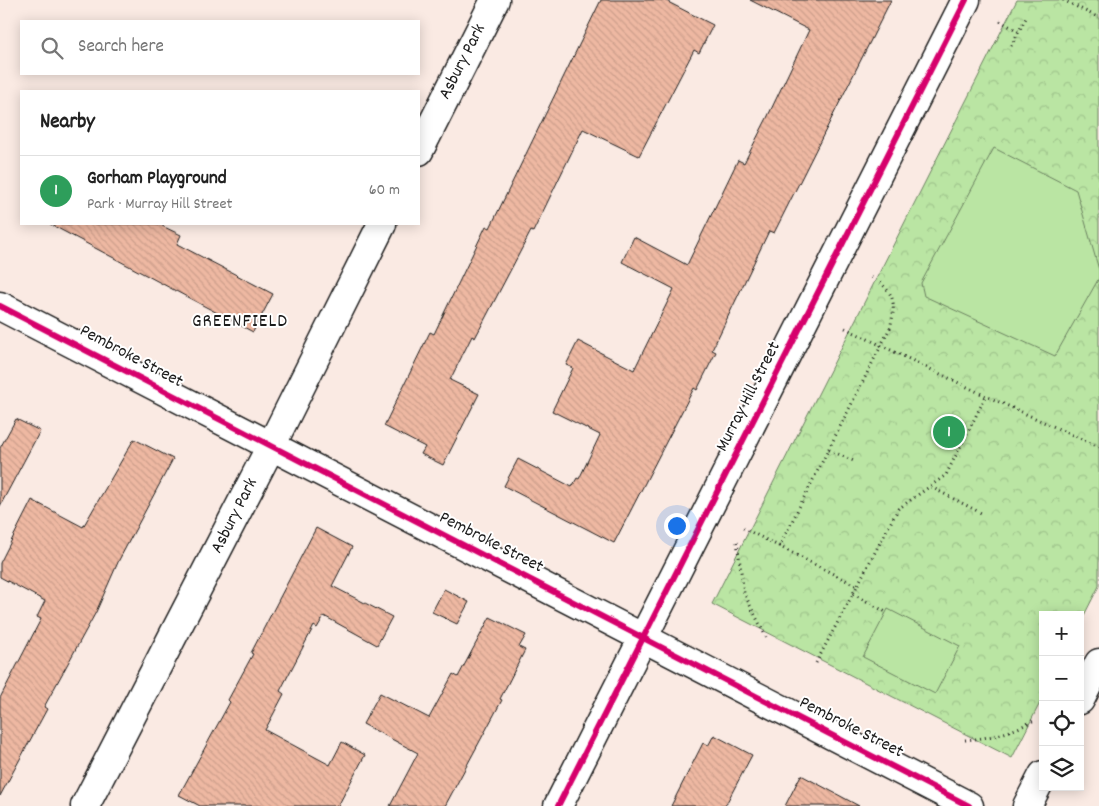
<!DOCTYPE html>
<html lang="en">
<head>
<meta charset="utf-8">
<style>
	body { margin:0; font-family:Dekko,sans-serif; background:#f2f2f2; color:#222 }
	.controls { position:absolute; right:15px; bottom:15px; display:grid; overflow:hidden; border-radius:0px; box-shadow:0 2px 12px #0003 }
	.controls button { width:45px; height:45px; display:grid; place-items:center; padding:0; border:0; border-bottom:1px solid #e0e0e0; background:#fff; color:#222; font:25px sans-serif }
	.you { position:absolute; left:676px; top:525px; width:18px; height:18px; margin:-12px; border:4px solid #fff; border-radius:50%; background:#1a73e8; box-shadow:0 0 0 8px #1a73e833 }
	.badge { display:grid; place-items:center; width:32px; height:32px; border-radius:50%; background:#b45309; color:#fff; font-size:16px; font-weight:700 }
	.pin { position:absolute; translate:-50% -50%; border:2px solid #fff; box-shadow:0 1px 5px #0006 }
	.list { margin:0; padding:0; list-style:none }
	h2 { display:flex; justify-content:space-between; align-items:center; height:65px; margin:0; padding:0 20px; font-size:21px }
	h2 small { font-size:16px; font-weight:400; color:#767676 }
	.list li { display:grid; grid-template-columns:32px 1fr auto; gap:15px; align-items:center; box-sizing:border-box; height:70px; padding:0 20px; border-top:1px solid #e0e0e0 }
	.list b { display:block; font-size:19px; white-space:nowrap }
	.list p { margin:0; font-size:16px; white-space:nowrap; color:#767676 }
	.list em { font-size:16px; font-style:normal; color:#767676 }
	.icon { flex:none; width:28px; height:28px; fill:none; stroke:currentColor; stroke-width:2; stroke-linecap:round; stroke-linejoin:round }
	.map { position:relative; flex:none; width:1099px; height:806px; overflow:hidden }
	.search { position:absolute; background:#fff; box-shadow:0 2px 12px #0003; left:20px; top:20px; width:400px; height:55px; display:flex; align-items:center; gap:12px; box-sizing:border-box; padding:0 18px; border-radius:0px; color:#767676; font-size:19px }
	.panel { position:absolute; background:#fff; box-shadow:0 2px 12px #0003; left:20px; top:90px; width:400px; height:135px; border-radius:0px }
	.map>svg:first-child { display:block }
</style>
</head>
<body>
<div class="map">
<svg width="1099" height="806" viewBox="0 0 1099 806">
	<defs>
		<pattern id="forest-crowns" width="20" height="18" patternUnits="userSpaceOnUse" patternTransform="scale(1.25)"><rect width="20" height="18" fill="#bae5a3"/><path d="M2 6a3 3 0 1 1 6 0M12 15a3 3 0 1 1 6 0" fill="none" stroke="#9fc48c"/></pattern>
		<pattern id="building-back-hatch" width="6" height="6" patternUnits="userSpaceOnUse" patternTransform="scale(1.25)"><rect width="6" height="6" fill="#eeb8a2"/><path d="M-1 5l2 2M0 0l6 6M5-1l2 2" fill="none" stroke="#cc9e8b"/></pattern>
	</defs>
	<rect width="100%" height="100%" fill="#faeae3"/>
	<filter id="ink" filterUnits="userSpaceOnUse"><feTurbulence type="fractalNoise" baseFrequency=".02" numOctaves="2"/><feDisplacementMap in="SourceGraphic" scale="10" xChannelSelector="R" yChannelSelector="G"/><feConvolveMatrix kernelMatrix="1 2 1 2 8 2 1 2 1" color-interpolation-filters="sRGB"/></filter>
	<g filter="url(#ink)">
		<!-- forest -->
		<polygon fill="url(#forest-crowns)" stroke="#6b8060" points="1017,0 1099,0 1099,586 1080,623 1080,615 1043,615 1043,697 1012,758 712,604"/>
		<!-- pitch -->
		<g fill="#bae5a3" stroke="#6b8060">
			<polygon points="994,148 1076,190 1099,270 1099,278 1055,356 924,296 921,283"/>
			<polygon points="888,609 960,646 935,694 863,657"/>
		</g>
		<!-- building -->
		<g fill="url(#building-back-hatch)" stroke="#1c1c1c">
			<polygon points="601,0 664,0 713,25 699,53 694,50 639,156 583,129 533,232 531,231 475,338 472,336 450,380 479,394 443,465 421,454 425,447 384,426 430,332 434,334 486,226 490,228"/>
			<polygon points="750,0 891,0 774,233 769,231 712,350 716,352 697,390 694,388 614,543 504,486 518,459 572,487 577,478 579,479 600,435 552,411 573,368 566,365 578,341 634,370 674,289 622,262 634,237 687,265 738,160 744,163 767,118 809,30"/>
			<polygon points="50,224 158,224 181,235 177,244 273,294 253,332"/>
			<polygon points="16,419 40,431 0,506 0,448"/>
			<polygon points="134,439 173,459 119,560 96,612 44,707 47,709 0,796 0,698 41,619 37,617 45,601 0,577 0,563 32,500 83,527"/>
			<polygon points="316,528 352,547 332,586 392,617 377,645 324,616 317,628 314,626 280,691 284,694 265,730 330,765 342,742 365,755 338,806 200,806 179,795 230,702 228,700 253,654 251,653"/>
			<polygon points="444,589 469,602 457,624 432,612"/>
			<polygon points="490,617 526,635 519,647 525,650 500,699 502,700 445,806 390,806 418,753 363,724 380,693 429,718 453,674 458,677"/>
			<polygon points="714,735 752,755 725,806 671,806 703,743 708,746"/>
			<polygon points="801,775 859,806 785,806"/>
		</g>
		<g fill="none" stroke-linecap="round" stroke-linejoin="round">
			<!-- minor casing -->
			<g stroke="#1c1c1c" stroke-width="31">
				<g id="minor">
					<polyline points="419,151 495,0"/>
					<polyline points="0,306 969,806"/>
					<polyline points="1080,700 1099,663"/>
					<polyline points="85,806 271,446 382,224"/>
					<polyline points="558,806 966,0"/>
					<polyline points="1027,806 1043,775"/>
				</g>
			</g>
			<!-- path -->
			<g stroke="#1c1c1c" stroke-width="3" stroke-dasharray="1 4" stroke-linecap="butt">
				<polyline points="1063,0 1099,18"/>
				<polyline points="1000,21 1018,31"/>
				<polyline points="1011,46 1027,16"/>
				<polyline points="845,328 986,396 1099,447"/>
				<polyline points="829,450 856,462"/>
				<polyline points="931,487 983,514"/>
				<polyline points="743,528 857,586 898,509 946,475 986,396"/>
				<polyline points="737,542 744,593 766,637"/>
				<path d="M779,547L890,328C897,302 894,290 871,277"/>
				<polyline points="853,594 886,612"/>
				<polyline points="816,663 857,586"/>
				<path d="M965,740C992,738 1013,732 1036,719"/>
			</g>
			<!-- minor -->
			<use href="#minor" stroke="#fff" stroke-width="28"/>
			<!-- cycleway casing -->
			<g stroke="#fff" stroke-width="9">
				<g id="cycleway">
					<polyline points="0,306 969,806"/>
					<polyline points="558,806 966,0"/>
				</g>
			</g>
			<!-- cycleway -->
			<use href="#cycleway" stroke="#d6006c" stroke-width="6"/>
		</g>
	</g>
	<g text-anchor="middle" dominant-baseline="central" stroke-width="4" stroke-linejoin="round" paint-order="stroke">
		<!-- street labels -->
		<g font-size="18" fill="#1c1c1c" stroke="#fff">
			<text transform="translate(463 62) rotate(-63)">Asbury Park</text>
			<text transform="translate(131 357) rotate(28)">Pembroke Street</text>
			<text transform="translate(749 397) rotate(-63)">Murray Hill Street</text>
			<text transform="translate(235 516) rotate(-63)">Asbury Park</text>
			<text transform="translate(491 543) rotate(27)">Pembroke Street</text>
			<text transform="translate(851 728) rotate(27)">Pembroke Street</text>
		</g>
		<!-- neighbourhood labels -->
		<g font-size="19" letter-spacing="1" fill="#1c1c1c" stroke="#fff">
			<text x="240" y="322">GREENFIELD</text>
		</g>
	</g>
</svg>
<div class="controls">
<button>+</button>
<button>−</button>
<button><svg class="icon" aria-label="locate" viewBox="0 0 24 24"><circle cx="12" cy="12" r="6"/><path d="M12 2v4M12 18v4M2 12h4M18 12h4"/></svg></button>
<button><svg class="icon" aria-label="layers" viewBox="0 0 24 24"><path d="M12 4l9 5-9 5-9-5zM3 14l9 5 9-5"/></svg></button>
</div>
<div class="you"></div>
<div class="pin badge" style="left:949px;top:432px;background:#2e9e5b">1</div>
<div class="search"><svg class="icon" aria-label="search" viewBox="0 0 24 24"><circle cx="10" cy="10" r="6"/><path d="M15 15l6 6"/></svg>Search here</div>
<section class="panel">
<h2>Nearby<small></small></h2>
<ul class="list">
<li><span class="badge" style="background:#2e9e5b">1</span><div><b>Gorham Playground</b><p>Park · Murray Hill Street</p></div><em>60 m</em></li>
</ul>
</section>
</div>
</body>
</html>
